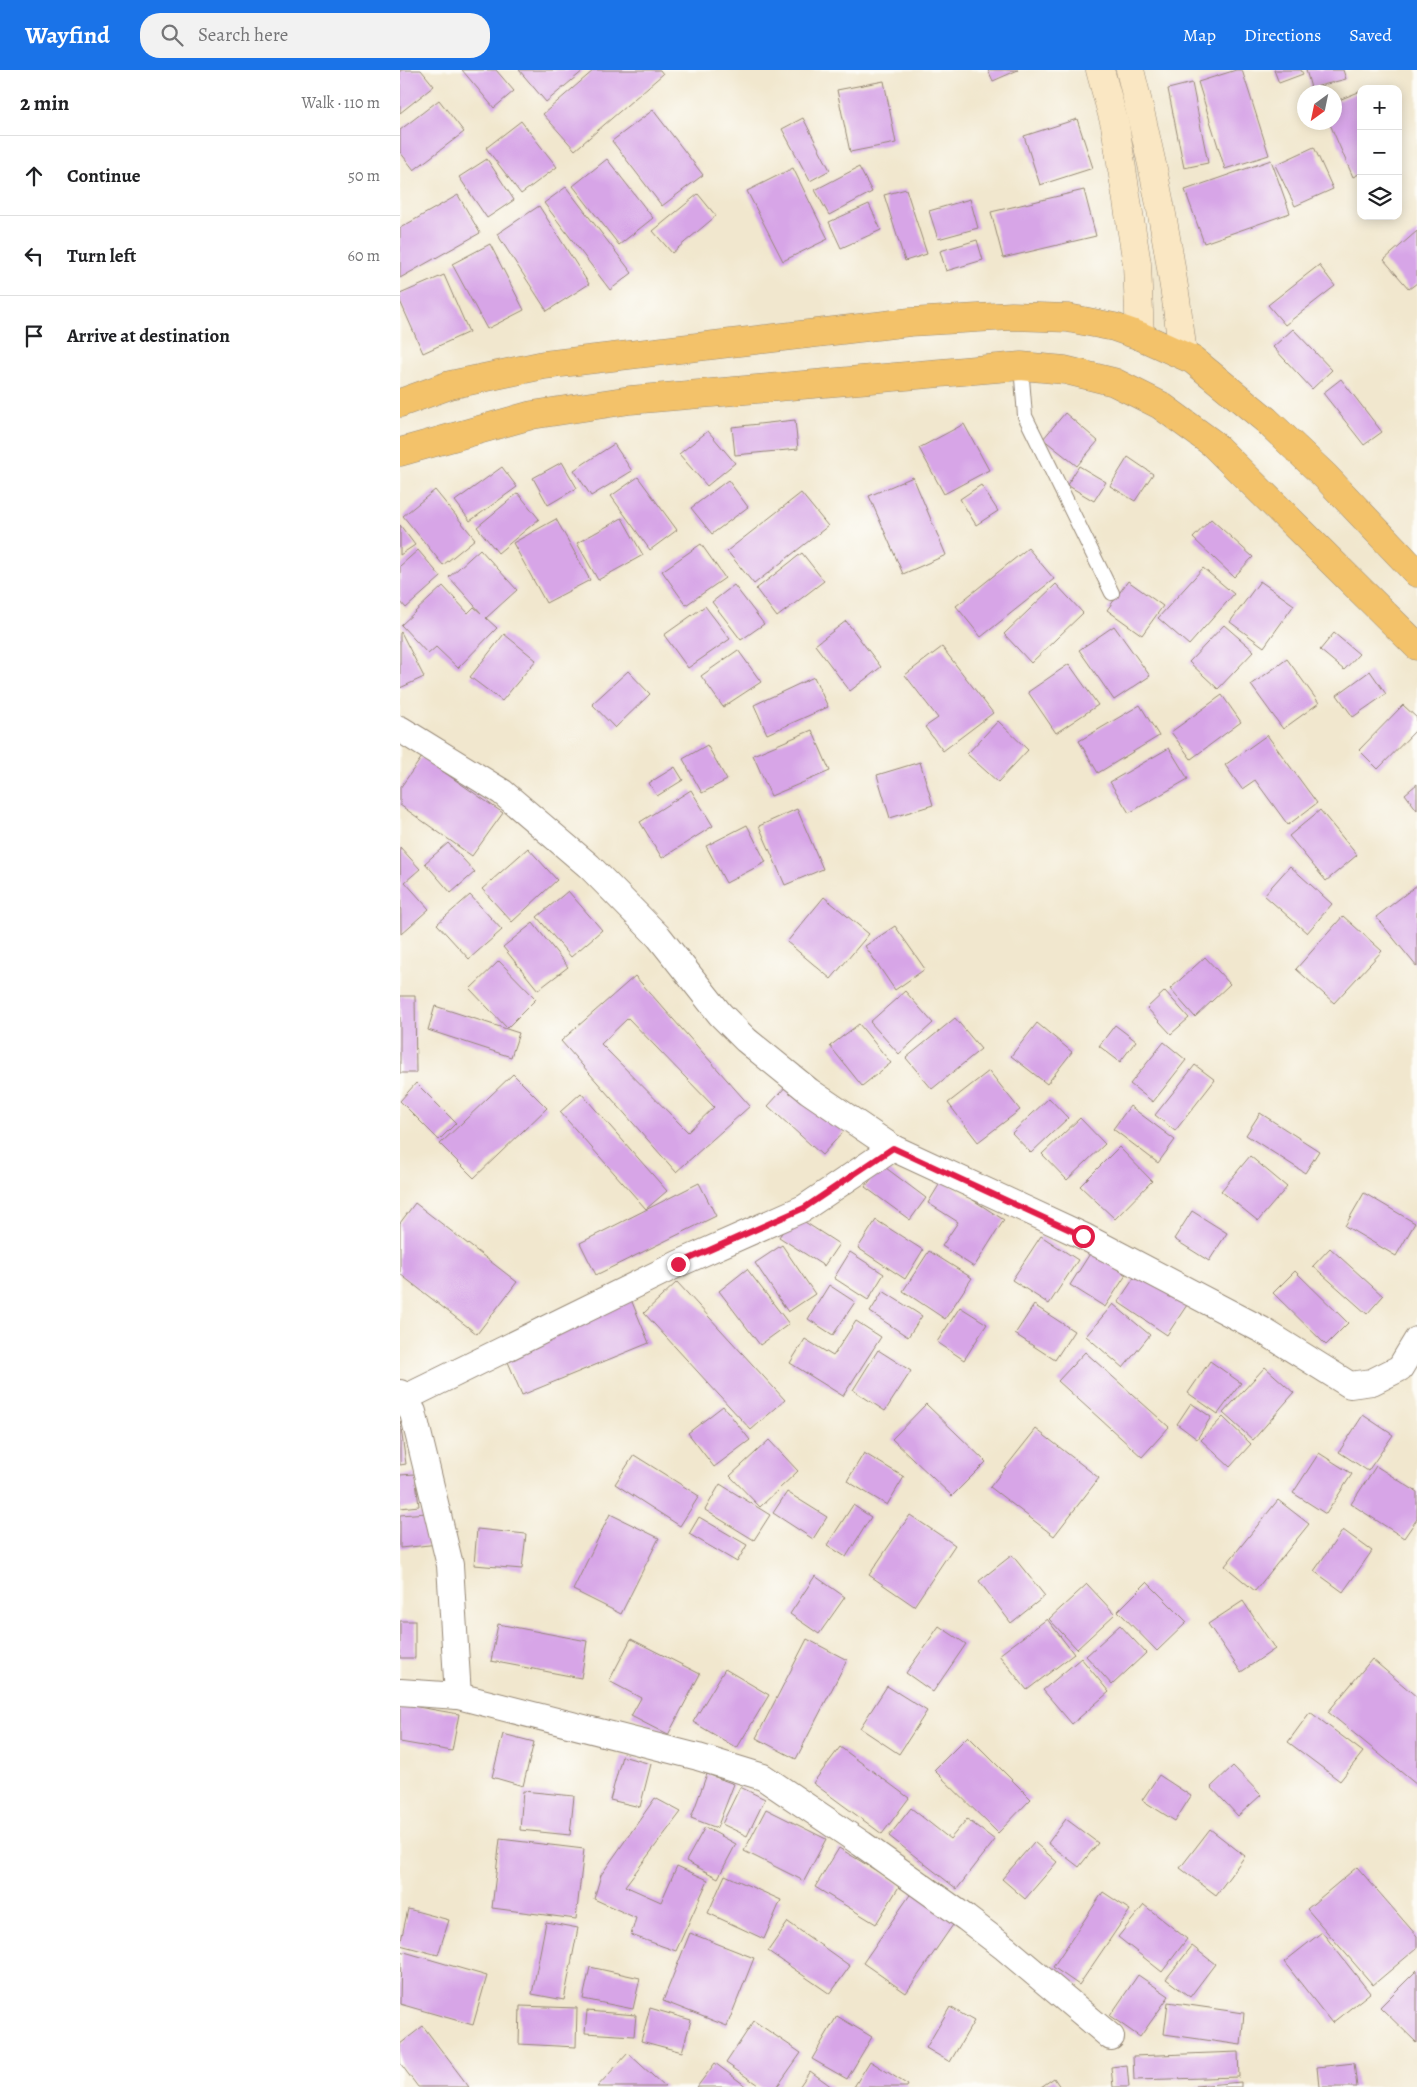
<!DOCTYPE html>
<html lang="en">
<head>
<meta charset="utf-8">
<style>
	body { margin:0; font-family:Alegreya,serif; background:#f2f2f2; color:#202124 }
	.controls { position:absolute; right:15px; top:15px; display:grid; overflow:hidden; border-radius:10px; box-shadow:0 2px 12px #0003 }
	.controls button { width:45px; height:45px; display:grid; place-items:center; padding:0; border:0; border-bottom:1px solid #e0e0e0; background:#fff; color:#202124; font:25px sans-serif }
	.compass { position:absolute; left:897px; top:15px; width:45px; height:45px; border-radius:50%; background:#fff; box-shadow:0 2px 12px #0003; rotate:213deg }
	.stop { position:absolute; width:15px; height:15px; margin:-11px; border:4px solid #e11d48; border-radius:50%; background:#fff }
	.stop.end { background:#e11d48; border-color:#fff; box-shadow:0 1px 5px #0008 }
	.list { margin:0; padding:0; list-style:none }
	h2 { display:flex; justify-content:space-between; align-items:center; height:65px; margin:0; padding:0 20px; font-size:21px }
	h2 small { font-size:16px; font-weight:400; color:#757577 }
	.list li { display:grid; grid-template-columns:32px 1fr auto; gap:15px; align-items:center; box-sizing:border-box; height:80px; padding:0 20px; border-top:1px solid #e0e0e0 }
	.list b { display:block; font-size:19px; white-space:nowrap }
	.list em { font-size:16px; font-style:normal; color:#757577 }
	.icon { flex:none; width:28px; height:28px; fill:none; stroke:currentColor; stroke-width:2; stroke-linecap:round; stroke-linejoin:round }
	.map { position:relative; flex:none; width:1017px; height:2017px; overflow:hidden }
	header { display:flex; align-items:center; gap:30px; box-sizing:border-box; height:70px; padding:0 25px; background:#1a73e8; color:#fff }
	header strong { font-size:24px }
	nav { display:flex; gap:28px; margin-inline-start:auto; font-size:18px }
	.search { width:350px; height:45px; background:#f2f2f2; display:flex; align-items:center; gap:12px; box-sizing:border-box; padding:0 18px; border-radius:20px; color:#757577; font-size:19px }
	main { display:flex }
	aside { flex:1; background:#fff }
	.map>svg:first-child { display:block }
</style>
</head>
<body>
<header>
<strong>Wayfind</strong>
<div class="search"><svg class="icon" aria-label="search" viewBox="0 0 24 24"><circle cx="10" cy="10" r="6"/><path d="M15 15l6 6"/></svg>Search here</div>
<nav><a>Map</a><a>Directions</a><a>Saved</a></nav>
</header>
<main>
<aside>
<h2>2 min<small>Walk · 110 m</small></h2>
<ul class="list">
<li><svg class="icon" aria-label="ahead" viewBox="0 0 24 24"><path d="M12 20V5M6 11l6-6 6 6"/></svg><div><b>Continue</b></div><em>50 m</em></li>
<li><svg class="icon" aria-label="left" viewBox="0 0 24 24"><path d="M17 20v-9H6M10 6l-5 5 5 5"/></svg><div><b>Turn left</b></div><em>60 m</em></li>
<li><svg class="icon" aria-label="arrive" viewBox="0 0 24 24"><path d="M6 21V4h12l-3 4 3 4H6"/></svg><div><b>Arrive at destination</b></div></li>
</ul>
</aside>
<div class="map">
<svg width="1017" height="2017" viewBox="0 0 1017 2017">
	<rect width="100%" height="100%" fill="#fdfcf7"/>
	<filter id="ink" filterUnits="userSpaceOnUse"><feTurbulence type="fractalNoise" baseFrequency=".02" numOctaves="2"/><feDisplacementMap in="SourceGraphic" scale="10" xChannelSelector="R" yChannelSelector="G"/><feConvolveMatrix kernelMatrix="1 2 1 2 8 2 1 2 1" color-interpolation-filters="sRGB"/></filter>
	<filter id="wash" filterUnits="userSpaceOnUse"><feTurbulence type="fractalNoise" baseFrequency=".0096" numOctaves="4" result="noise"/><feDisplacementMap in="SourceGraphic" scale="20" xChannelSelector="R" yChannelSelector="G"/><feGaussianBlur stdDeviation="1.12" result="paint"/><feColorMatrix in="noise" values="0 0 0 0 0 0 0 0 0 0 0 0 0 0 0 0 0 1.4 0 .05"/><feComposite in="paint" operator="in"/></filter>
	<g filter="url(#wash)">
		<rect width="100%" height="100%" fill="#f1e7ce"/>
		<g id="blocks">
			<!-- building -->
			<g fill="#d7a5e7" fill-rule="evenodd">
				<polygon points="0,0 21,0 34,16 0,43"/>
				<polygon points="62,0 96,0 114,21 94,38"/>
				<polygon points="119,0 184,0 146,32"/>
				<polygon points="194,0 260,0 263,4 175,80 143,44"/>
				<polygon points="588,0 618,0 593,11"/>
				<polygon points="836,0 842,0 869,85 825,99 798,12"/>
				<polygon points="874,0 901,0 903,4 879,13"/>
				<polygon points="906,0 943,0 946,9 911,18"/>
				<polygon points="484,11 496,73 450,82 437,20"/>
				<polygon points="792,13 808,93 784,98 768,19"/>
				<polygon points="961,21 961,103 953,107 929,52 934,52 934,32"/>
				<polygon points="39,30 64,62 14,100 0,82 0,60"/>
				<polygon points="253,40 303,105 262,136 212,71"/>
				<polygon points="403,48 430,100 410,111 382,59"/>
				<polygon points="677,49 693,98 640,115 624,66"/>
				<polygon points="121,51 157,97 121,124 86,78"/>
				<polygon points="914,77 933,119 895,136 875,95"/>
				<polygon points="87,89 114,130 87,148 59,107"/>
				<polygon points="207,89 253,148 219,175 173,116"/>
				<polygon points="871,90 890,143 804,173 785,120"/>
				<polygon points="459,97 472,122 429,145 415,120"/>
				<polygon points="393,98 428,169 383,191 347,121"/>
				<polygon points="166,117 232,203 210,220 144,133"/>
				<polygon points="506,119 527,184 505,191 484,125"/>
				<polygon points="684,120 696,166 603,188 591,142"/>
				<polygon points="298,124 316,146 272,183 253,161"/>
				<polygon points="58,125 80,163 0,208 0,158"/>
				<polygon points="570,129 578,158 538,169 529,141"/>
				<polygon points="469,134 481,160 441,178 429,152"/>
				<polygon points="139,136 189,214 147,241 97,164"/>
				<polygon points="1017,161 1017,213 1009,219 984,190"/>
				<polygon points="577,170 583,190 546,201 540,181"/>
				<polygon points="90,174 124,240 87,259 52,194"/>
				<polygon points="919,195 935,216 885,255 868,235"/>
				<polygon points="44,205 69,262 23,283 0,231 0,224"/>
				<polygon points="893,259 932,300 912,319 873,277"/>
				<polygon points="941,309 982,362 964,375 923,323"/>
				<polygon points="665,343 698,371 677,396 643,369"/>
				<polygon points="395,350 398,379 335,385 332,357"/>
				<polygon points="564,354 589,400 544,424 519,378"/>
				<polygon points="308,361 335,393 307,416 279,384"/>
				<polygon points="214,374 232,401 191,426 174,400"/>
				<polygon points="728,387 753,404 735,431 710,416"/>
				<polygon points="162,392 177,418 148,435 133,408"/>
				<polygon points="679,396 706,412 694,431 667,415"/>
				<polygon points="102,397 117,417 70,451 55,431"/>
				<polygon points="238,407 277,460 250,480 211,426"/>
				<polygon points="513,407 546,485 503,504 469,426"/>
				<polygon points="328,410 348,437 312,464 291,438"/>
				<polygon points="581,415 598,441 576,455 560,429"/>
				<polygon points="35,420 75,469 43,495 3,446"/>
				<polygon points="118,423 139,449 98,483 77,457"/>
				<polygon points="401,423 428,456 354,514 327,481"/>
				<polygon points="222,448 243,485 198,510 177,473"/>
				<polygon points="156,449 190,510 146,533 113,473"/>
				<polygon points="811,449 853,487 834,507 793,468"/>
				<polygon points="0,455 15,475 0,485"/>
				<polygon points="301,474 325,508 286,535 262,501"/>
				<polygon points="628,478 654,509 581,567 556,536"/>
				<polygon points="80,479 117,520 86,548 97,558 58,598 36,577 28,584 1,555 43,516 68,543 74,537 81,543 49,507"/>
				<polygon points="18,480 41,507 6,538 0,531 0,496"/>
				<polygon points="402,483 424,511 377,547 356,519"/>
				<polygon points="803,498 834,524 789,575 758,548"/>
				<polygon points="728,511 763,536 742,565 707,540"/>
				<polygon points="860,511 894,535 864,577 830,552"/>
				<polygon points="656,514 683,543 631,593 604,564"/>
				<polygon points="334,515 364,554 341,570 312,532"/>
				<polygon points="305,536 330,569 288,598 264,565"/>
				<polygon points="446,551 481,597 450,621 415,575"/>
				<polygon points="824,555 854,581 818,619 789,592"/>
				<polygon points="714,556 750,606 714,630 679,580"/>
				<polygon points="1,562 24,607 0,618 0,563"/>
				<polygon points="934,563 959,584 944,600 920,580"/>
				<polygon points="104,564 136,590 102,631 70,607"/>
				<polygon points="542,577 593,643 543,681 525,657 538,648 505,605"/>
				<polygon points="338,580 361,612 323,637 301,606"/>
				<polygon points="887,589 919,633 883,659 851,615"/>
				<polygon points="669,594 698,635 656,663 628,622"/>
				<polygon points="228,601 250,624 215,658 192,634"/>
				<polygon points="970,601 986,624 953,647 937,625"/>
				<polygon points="414,607 428,637 367,664 354,635"/>
				<polygon points="822,625 841,652 791,689 771,662"/>
				<polygon points="740,635 759,666 698,703 679,671"/>
				<polygon points="1003,635 1017,648 1017,659 978,699 959,680"/>
				<polygon points="598,651 628,680 598,712 567,684"/>
				<polygon points="412,660 430,701 371,726 353,685"/>
				<polygon points="867,665 917,733 888,755 855,710 842,719 825,695"/>
				<polygon points="307,675 327,710 302,723 283,689"/>
				<polygon points="769,678 788,709 729,743 710,712"/>
				<polygon points="22,687 103,743 72,786 0,735 0,718"/>
				<polygon points="520,692 533,735 490,748 477,705"/>
				<polygon points="275,697 283,710 257,726 249,713"/>
				<polygon points="1017,714 1017,740 1005,724"/>
				<polygon points="291,720 313,756 262,788 240,752"/>
				<polygon points="397,739 423,799 385,815 359,756"/>
				<polygon points="920,740 957,785 926,811 889,766"/>
				<polygon points="347,755 366,792 326,813 306,776"/>
				<polygon points="48,773 75,802 51,823 25,793"/>
				<polygon points="0,777 20,799 5,812 29,839 1,864"/>
				<polygon points="128,778 157,810 112,852 82,819"/>
				<polygon points="890,796 932,834 907,863 864,825"/>
				<polygon points="1017,815 1017,897 976,847"/>
				<polygon points="168,821 202,860 171,887 137,847"/>
				<polygon points="70,825 102,860 69,889 37,854"/>
				<polygon points="424,827 469,864 431,909 387,872"/>
				<polygon points="943,846 982,881 934,933 896,899"/>
				<polygon points="133,853 168,897 138,920 103,877"/>
				<polygon points="495,856 525,899 495,920 465,876"/>
				<polygon points="805,887 830,914 795,947 770,919"/>
				<polygon points="99,891 136,929 107,958 70,919"/>
				<path d="M235,906L350,1036L276,1102L161,971ZM228,948L314,1037L288,1062L201,974Z"/>
				<polygon points="505,921 533,953 499,984 470,952"/>
				<polygon points="765,921 789,948 771,964 747,938"/>
				<polygon points="0,926 15,926 16,1003 0,1003"/>
				<polygon points="35,936 119,963 111,987 28,960"/>
				<polygon points="555,948 581,979 532,1019 506,988"/>
				<polygon points="637,953 672,982 647,1014 611,986"/>
				<polygon points="459,954 491,993 462,1016 430,976"/>
				<polygon points="715,955 736,971 720,992 699,976"/>
				<polygon points="764,972 786,990 753,1032 730,1014"/>
				<polygon points="795,995 815,1010 775,1061 755,1045"/>
				<polygon points="589,1001 620,1040 578,1072 548,1033"/>
				<polygon points="113,1004 147,1038 74,1108 40,1074"/>
				<polygon points="390,1012 444,1061 422,1085 368,1036"/>
				<polygon points="16,1013 56,1053 39,1070 0,1031"/>
				<polygon points="181,1023 267,1121 246,1139 160,1042"/>
				<polygon points="649,1028 668,1048 631,1083 612,1063"/>
				<polygon points="730,1036 775,1070 758,1093 713,1059"/>
				<polygon points="860,1043 919,1081 905,1103 846,1065"/>
				<polygon points="680,1048 705,1074 667,1110 642,1084"/>
				<polygon points="719,1077 752,1111 715,1149 680,1116"/>
				<polygon points="850,1086 887,1117 858,1151 821,1121"/>
				<polygon points="482,1095 526,1128 510,1150 465,1117"/>
				<polygon points="542,1110 604,1150 574,1197 542,1176 558,1152 528,1133"/>
				<polygon points="299,1113 316,1146 196,1205 180,1173"/>
				<polygon points="964,1123 1015,1153 996,1186 945,1156"/>
				<polygon points="15,1133 117,1212 77,1264 0,1204 0,1153"/>
				<polygon points="792,1141 827,1163 809,1191 774,1169"/>
				<polygon points="394,1145 439,1174 424,1196 379,1167"/>
				<polygon points="476,1150 523,1180 505,1209 458,1178"/>
				<polygon points="641,1166 678,1190 649,1234 612,1210"/>
				<polygon points="382,1175 415,1224 388,1242 355,1193"/>
				<polygon points="930,1178 983,1226 967,1244 913,1196"/>
				<polygon points="529,1181 572,1208 545,1249 503,1221"/>
				<polygon points="450,1182 484,1204 468,1230 434,1208"/>
				<polygon points="691,1182 726,1205 705,1237 670,1215"/>
				<polygon points="347,1199 389,1254 360,1275 319,1221"/>
				<polygon points="895,1201 948,1253 926,1275 873,1223"/>
				<polygon points="738,1202 787,1235 767,1265 718,1232"/>
				<polygon points="277,1212 385,1330 351,1360 244,1243"/>
				<polygon points="429,1215 455,1232 433,1265 408,1249"/>
				<polygon points="483,1221 522,1246 508,1267 470,1242"/>
				<polygon points="230,1227 249,1273 122,1325 103,1280"/>
				<polygon points="713,1234 750,1265 723,1298 686,1266"/>
				<polygon points="634,1235 674,1261 655,1290 615,1264"/>
				<polygon points="560,1237 587,1254 564,1290 537,1272"/>
				<polygon points="456,1251 481,1267 443,1326 390,1293 405,1269 433,1286"/>
				<polygon points="478,1280 511,1301 485,1341 453,1320"/>
				<polygon points="685,1282 769,1357 742,1387 658,1311"/>
				<polygon points="810,1291 841,1313 818,1344 788,1323"/>
				<polygon points="865,1297 894,1323 853,1370 823,1343"/>
				<polygon points="791,1333 811,1347 797,1369 777,1354"/>
				<polygon points="526,1334 586,1392 552,1426 492,1369"/>
				<polygon points="323,1336 350,1370 314,1397 288,1363"/>
				<polygon points="963,1345 993,1365 968,1401 939,1382"/>
				<polygon points="823,1347 851,1374 830,1397 801,1370"/>
				<polygon points="0,1351 6,1394 0,1395"/>
				<polygon points="636,1359 699,1408 654,1466 590,1417"/>
				<polygon points="369,1370 398,1401 360,1437 330,1406"/>
				<polygon points="464,1383 504,1407 487,1435 447,1411"/>
				<polygon points="919,1383 952,1404 926,1444 893,1423"/>
				<polygon points="234,1385 299,1426 280,1456 215,1414"/>
				<polygon points="976,1396 1017,1422 1017,1449 1004,1468 951,1434"/>
				<polygon points="15,1404 19,1436 0,1438 0,1405"/>
				<polygon points="320,1414 370,1445 354,1470 305,1440"/>
				<polygon points="387,1422 427,1447 413,1469 373,1443"/>
				<polygon points="878,1430 909,1454 855,1521 825,1496"/>
				<polygon points="453,1435 471,1447 446,1487 427,1475"/>
				<polygon points="27,1443 39,1474 0,1478 0,1445"/>
				<polygon points="210,1444 259,1468 221,1544 173,1520"/>
				<polygon points="510,1445 555,1475 514,1536 469,1505"/>
				<polygon points="299,1447 347,1475 337,1492 289,1464"/>
				<polygon points="77,1459 126,1464 122,1499 74,1495"/>
				<polygon points="943,1460 972,1481 943,1522 914,1501"/>
				<polygon points="612,1485 645,1526 611,1553 579,1511"/>
				<polygon points="415,1506 445,1527 419,1564 390,1544"/>
				<polygon points="747,1512 787,1552 757,1581 718,1541"/>
				<polygon points="687,1514 715,1544 677,1579 649,1549"/>
				<polygon points="843,1531 875,1579 841,1602 808,1554"/>
				<polygon points="647,1549 674,1584 627,1620 599,1585"/>
				<rect x="0" y="1551" width="15" height="37"/>
				<polygon points="98,1554 187,1571 181,1608 91,1591"/>
				<polygon points="720,1555 746,1583 712,1615 686,1586"/>
				<polygon points="539,1556 566,1574 533,1622 506,1603"/>
				<polygon points="231,1569 300,1604 268,1665 231,1646 241,1628 209,1611"/>
				<polygon points="407,1569 447,1590 396,1689 356,1668"/>
				<polygon points="681,1588 709,1622 672,1654 643,1620"/>
				<polygon points="972,1589 1017,1627 1017,1715 928,1642"/>
				<polygon points="325,1599 369,1625 337,1678 293,1652"/>
				<polygon points="487,1616 527,1641 499,1684 460,1658"/>
				<polygon points="0,1634 59,1644 52,1681 0,1672"/>
				<polygon points="910,1642 963,1682 940,1711 888,1672"/>
				<polygon points="103,1664 134,1672 123,1716 92,1707"/>
				<polygon points="568,1666 631,1729 598,1763 534,1700"/>
				<polygon points="440,1677 509,1728 482,1764 413,1713"/>
				<polygon points="222,1686 251,1694 240,1737 210,1730"/>
				<polygon points="833,1696 861,1725 838,1746 811,1717"/>
				<polygon points="307,1704 334,1714 317,1758 291,1748"/>
				<polygon points="759,1705 791,1726 775,1751 742,1730"/>
				<polygon points="340,1717 365,1729 347,1766 322,1754"/>
				<polygon points="123,1721 174,1726 170,1765 120,1760"/>
				<polygon points="255,1728 281,1742 225,1816 261,1832 277,1796 308,1810 276,1881 231,1865 236,1848 194,1829 201,1805"/>
				<polygon points="511,1738 550,1769 567,1749 595,1770 557,1819 489,1766"/>
				<polygon points="366,1739 426,1769 404,1811 344,1781"/>
				<polygon points="666,1749 698,1773 679,1797 648,1773"/>
				<polygon points="305,1757 336,1774 318,1808 286,1791"/>
				<polygon points="810,1759 845,1786 816,1825 780,1798"/>
				<polygon points="100,1769 184,1779 176,1849 92,1838"/>
				<polygon points="634,1772 657,1792 625,1829 602,1809"/>
				<polygon points="439,1778 500,1815 476,1854 415,1817"/>
				<polygon points="957,1797 1017,1866 1017,1878 973,1915 907,1839"/>
				<polygon points="325,1805 381,1830 364,1869 308,1843"/>
				<polygon points="514,1819 557,1849 506,1923 463,1893"/>
				<polygon points="703,1822 730,1840 679,1915 653,1897"/>
				<polygon points="744,1835 787,1869 762,1902 718,1867"/>
				<polygon points="8,1839 49,1850 38,1885 0,1875"/>
				<polygon points="146,1852 178,1858 164,1930 132,1924"/>
				<polygon points="388,1852 450,1896 430,1924 368,1881"/>
				<polygon points="922,1862 970,1923 932,1953 884,1892"/>
				<polygon points="290,1863 354,1888 327,1956 263,1931"/>
				<polygon points="792,1876 815,1894 790,1927 766,1909"/>
				<polygon points="1,1881 87,1906 73,1955 0,1934"/>
				<polygon points="190,1897 240,1908 233,1939 183,1929"/>
				<polygon points="1017,1900 1017,1973 980,1937"/>
				<polygon points="738,1905 769,1926 740,1967 710,1946"/>
				<polygon points="768,1932 844,1943 841,1975 764,1964"/>
				<polygon points="120,1936 177,1938 176,1977 119,1974"/>
				<polygon points="550,1937 574,1951 550,1992 526,1978"/>
				<polygon points="250,1938 291,1950 282,1982 241,1971"/>
				<polygon points="187,1941 236,1945 234,1966 185,1963"/>
				<polygon points="437,1946 472,1967 447,2009 412,1989"/>
				<polygon points="354,1951 401,1983 377,2017 361,2017 326,1993"/>
				<polygon points="23,1956 69,2017 18,2017 0,1993 0,1974"/>
				<polygon points="838,1982 839,2007 734,2010 733,1986"/>
				<polygon points="228,1983 265,2017 197,2017"/>
				<polygon points="470,1991 508,2015 507,2017 454,2017"/>
				<polygon points="315,1993 347,2017 297,2017"/>
				<polygon points="954,1993 957,2017 919,2017 917,1997"/>
				<polygon points="727,1995 729,2017 713,2017 711,1997"/>
				<polygon points="410,2001 432,2017 399,2017"/>
				<polygon points="654,2008 660,2017 641,2017"/>
				<polygon points="841,2012 841,2017 796,2017 796,2016"/>
			</g>
		</g>
	</g>
	<g filter="url(#ink)">
		<use href="#blocks" fill-opacity="0" stroke="#968876" stroke-width="1"/>
		<g fill="none" stroke-linecap="round" stroke-linejoin="round">
			<!-- lane casing -->
			<g stroke="#968876" stroke-width="16">
				<polyline id="lane" points="621,296 625,346 712,523"/>
			</g>
			<!-- street casing -->
			<g stroke="#968876" stroke-width="28">
				<g id="street">
					<polyline points="0,659 102,722 189,796 259,867 320,944 346,970 409,1021 493,1078 683,1166 862,1260 950,1315 972,1312 1000,1298 1017,1270"/>
					<polyline points="0,1323 13,1342 50,1495 58,1626"/>
					<polyline points="5,1328 278,1194 404,1138 493,1078"/>
					<polyline points="0,1622 58,1626 298,1687 363,1707 462,1774 566,1848 605,1878 711,1967"/>
				</g>
			</g>
			<!-- secondary casing -->
			<g stroke="#968876" stroke-width="29">
				<g id="secondary">
					<polyline points="700,0 715,55 737,194 740,266"/>
					<path d="M730,0C754,94 772,188 783,284"/>
				</g>
			</g>
			<!-- highway casing -->
			<g stroke="#968876" stroke-width="29">
				<g id="highway">
					<polyline points="0,333 50,315 144,295 510,252 612,246 668,248 714,257 740,266 793,290 866,350 925,406 1017,503"/>
					<polyline points="0,382 132,345 230,330 621,296 665,300 714,312 760,335 812,373 1017,576"/>
				</g>
			</g>
			<!-- lane -->
			<use href="#lane" stroke="#fff" stroke-width="14"/>
			<!-- street -->
			<use href="#street" stroke="#fff" stroke-width="26"/>
			<!-- secondary -->
			<use href="#secondary" stroke="#fae7c3" stroke-width="28"/>
			<!-- highway -->
			<use href="#highway" stroke="#f3c26a" stroke-width="28"/>
		</g>
	</g>
	<g fill="none" stroke-linecap="round" stroke-linejoin="round" filter="url(#ink)">
		<!-- route -->
		<polyline stroke="#e11d48" stroke-width="6" points="278,1194 404,1138 493,1078 683,1166"/>
	</g>
</svg>
<div class="controls">
<button>+</button>
<button>−</button>
<button><svg class="icon" aria-label="layers" viewBox="0 0 24 24"><path d="M12 4l9 5-9 5-9-5zM3 14l9 5 9-5"/></svg></button>
</div>
<svg class="compass" viewBox="-18 -18 36 36"><path d="M0-13l5 13h-10z" fill="#e53935"/><path d="M0 13l5-13h-10z" fill="#757577"/></svg>
<div class="stop" style="left:683px;top:1166px"></div>
<div class="stop end" style="left:278px;top:1194px"></div>
</div>
</main>
</body>
</html>
